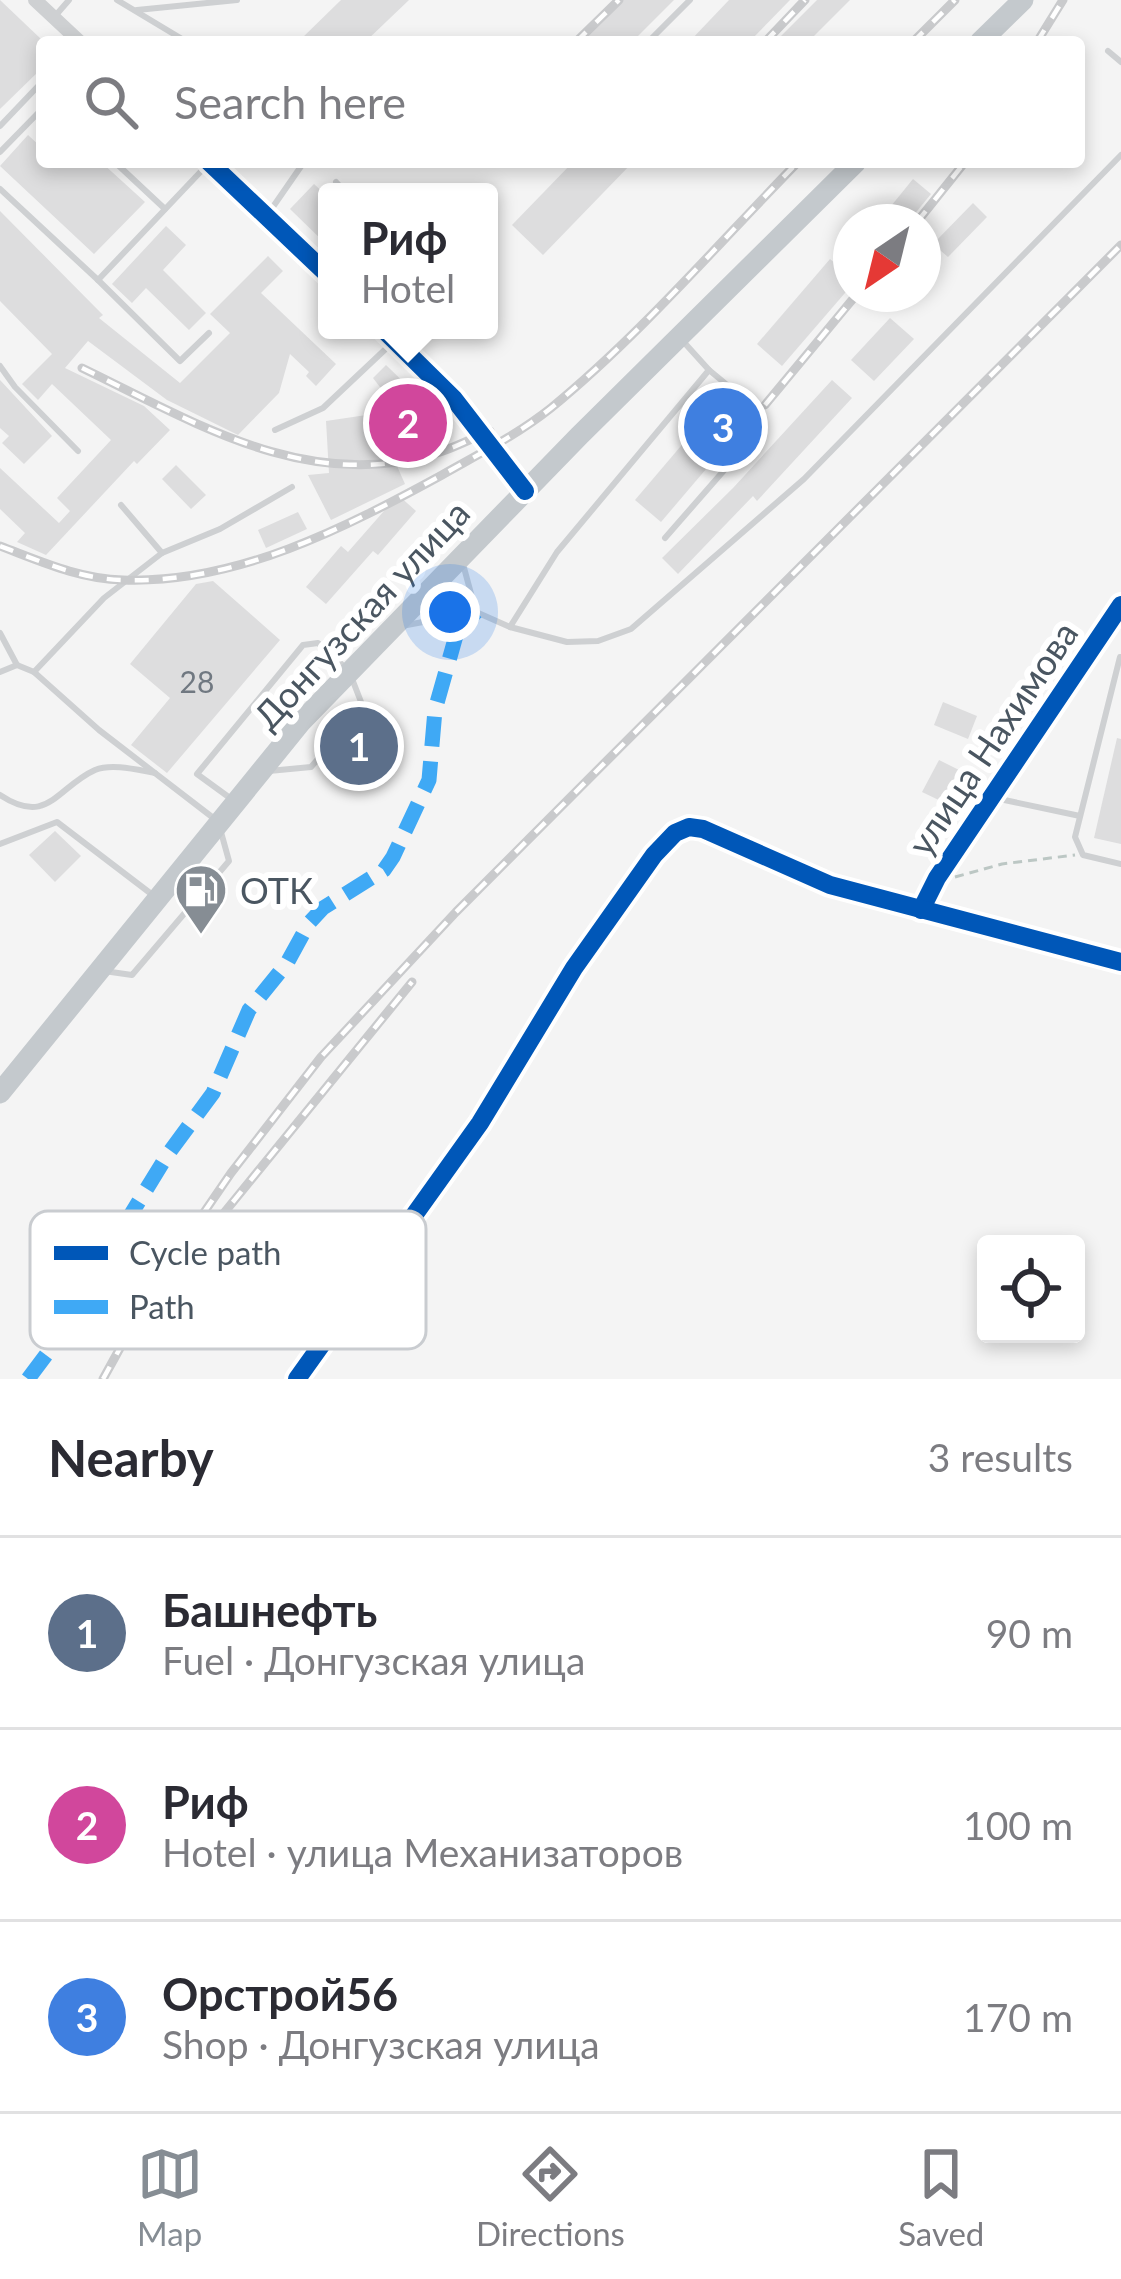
<!DOCTYPE html>
<html lang="en">
<head>
<meta charset="utf-8">
<style>
	body { margin:0; font-family:Lato,sans-serif; background:#f7f7f7; color:#2b2b33 }
	.controls { position:absolute; right:36px; bottom:36px; display:grid; overflow:hidden; border-radius:12px; box-shadow:0 6px 18px #0003 }
	.controls button { width:108px; height:108px; display:grid; place-items:center; padding:0; border:0; border-bottom:3px solid #e1e1e2; background:#fff; color:#2b2b33; font:60px sans-serif }
	.compass { position:absolute; left:833px; top:204px; width:108px; height:108px; border-radius:50%; background:#fff; box-shadow:0 6px 18px #0003; rotate:215deg }
	.you { position:absolute; left:450px; top:612px; width:42px; height:42px; margin:-30px; border:9px solid #fff; border-radius:50%; background:#1a73e8; box-shadow:0 0 0 18px #1a73e833 }
	.badge { display:grid; place-items:center; width:78px; height:78px; border-radius:50%; background:#868d94; color:#fff; font-size:39px; font-weight:700 }
	.pin { position:absolute; translate:-50% -50%; border:6px solid #fff; box-shadow:0 3px 12px #0006 }
	.popup { position:absolute; left:318px; top:183px; width:180px; height:156px; box-sizing:border-box; display:grid; place-content:center; border-radius:12px; background:#fff; filter:drop-shadow(0 3px 9px #0005); font-size:39px; white-space:nowrap; color:#7c7c81 }
	.popup b { font-size:45px; color:#2b2b33 }
	.popup::after { content:''; position:absolute; left:50%; top:100%; margin-left:-24px; border:24px solid transparent; border-top-color:#fff }
	.list { margin:0; padding:0; list-style:none }
	h2 { display:flex; justify-content:space-between; align-items:center; height:156px; margin:0; padding:0 48px; font-size:51px }
	h2 small { font-size:39px; font-weight:400; color:#7c7c81 }
	.list li { display:grid; grid-template-columns:78px 1fr auto; gap:36px; align-items:center; box-sizing:border-box; height:192px; padding:0 48px; border-top:3px solid #e1e1e2 }
	.list b { display:block; font-size:45px; white-space:nowrap }
	.list p { margin:0; font-size:39px; white-space:nowrap; color:#7c7c81 }
	.list em { font-size:39px; font-style:normal; color:#7c7c81 }
	.icon { flex:none; width:66px; height:66px; fill:none; stroke:currentColor; stroke-width:2; stroke-linecap:round; stroke-linejoin:round }
	.map { position:relative; flex:none; width:1121px; height:1379px; overflow:hidden }
	.search { position:absolute; background:#fff; box-shadow:0 6px 18px #0003; left:36px; right:36px; top:36px; height:132px; display:flex; align-items:center; gap:30px; box-sizing:border-box; padding:0 42px; border-radius:12px; color:#7c7c81; font-size:45px }
	.sheet { height:732px; background:#fff }
	nav { display:flex; justify-content:space-around; align-items:center; box-sizing:border-box; height:168px; border-top:3px solid #e1e1e2; background:#fff; font-size:33px; color:#7c7c81 }
	nav a { display:grid; justify-items:center; gap:6px }
	nav .on { color:#868d94 }
	.map>svg:first-child { display:block }
</style>
</head>
<body>
<div class="map">
<svg width="1121" height="1379" viewBox="0 0 1121 1379">
	<rect width="100%" height="100%" fill="#f4f4f4"/>
	<!-- building -->
	<g fill="#ddddde">
		<polygon points="0,0 42,40 42,68 0,109"/>
		<polygon points="341,0 409,0 365,42 298,42"/>
		<polygon points="621,0 674,0 632,42 577,42"/>
		<polygon points="729,0 790,0 749,42 689,42"/>
		<polygon points="817,0 850,0 808,42 775,42"/>
		<polygon points="28,135 42,148 42,162 101,162 145,202 94,254 0,166"/>
		<polygon points="573,162 633,162 543,255 512,225"/>
		<polygon points="913,179 931,194 908,222 878,222"/>
		<polygon points="314,184 327,196 327,245 290,209"/>
		<polygon points="973,203 987,217 948,257 933,244"/>
		<polygon points="0,211 103,315 99,318 180,383 230,333 210,314 268,256 283,271 261,293 336,364 316,386 306,376 309,372 290,354 279,393 238,435 167,400 88,341 65,368 144,406 170,430 137,464 134,461 46,555 17,542 25,533 0,509 0,468 59,523 70,511 57,498 111,440 52,384 38,400 22,384 52,354 0,301"/>
		<polygon points="166,226 186,245 163,270 206,313 189,330 146,288 132,303 112,284"/>
		<polygon points="830,259 851,277 851,286 782,366 757,344"/>
		<polygon points="890,318 914,339 874,381 851,360"/>
		<polygon points="386,365 453,430 419,444 389,448 405,484 331,520 308,475 329,473 326,421 380,413 383,391 373,378"/>
		<polygon points="0,380 52,436 24,464 2,443 9,436 0,428"/>
		<polygon points="832,380 852,398 757,501 753,496 678,574 662,558 733,488"/>
		<polygon points="726,393 752,415 661,522 635,500"/>
		<polygon points="176,465 206,495 191,509 162,479"/>
		<polygon points="398,495 416,511 378,555 373,551 326,604 306,587 341,546 348,552"/>
		<polygon points="298,512 307,529 266,548 258,530"/>
		<polygon points="213,581 280,640 167,773 131,745 170,698 130,664 196,584"/>
		<polygon points="943,702 977,716 968,739 934,725"/>
		<polygon points="1117,738 1121,739 1121,844 1094,838"/>
		<polygon points="939,760 963,772 947,804 922,792"/>
		<polygon points="55,831 81,856 55,882 29,855"/>
	</g>
	<g fill="none" stroke-linecap="round" stroke-linejoin="round">
		<!-- path -->
		<polyline stroke="#bcc7c4" stroke-width="3" stroke-dasharray="9 6" stroke-linecap="butt" points="955,877 1002,864 1075,855"/>
		<!-- service -->
		<g stroke="#ced0d2" stroke-width="6">
			<polyline points="117,0 187,42"/>
			<polyline points="137,10 237,0"/>
			<polyline points="56,15 69,0"/>
			<polyline points="648,42 690,0"/>
			<polyline points="1108,51 1121,62"/>
			<polyline points="0,126 42,82"/>
			<polyline points="0,152 42,109"/>
			<polyline points="119,166 165,209"/>
			<polyline points="336,182 345,192"/>
			<polyline points="0,189 98,280 207,165"/>
			<polyline points="268,214 304,162"/>
			<polyline points="98,280 180,361 209,333"/>
			<polyline points="0,366 15,387 78,451"/>
			<polyline points="275,430 323,408 392,343"/>
			<polyline points="121,505 162,553"/>
			<polyline points="665,538 761,428 761,413 709,370"/>
			<polyline points="463,564 476,612"/>
			<polyline points="407,625 476,612 510,627 567,642 598,641 631,629 804,479 1121,155"/>
			<polyline points="510,627 557,552 709,370 681,339"/>
			<polyline points="0,633 17,665"/>
			<polyline points="1120,657 1075,837 1083,855 1121,864"/>
			<polyline points="0,672 17,665 34,672 99,730 216,820"/>
			<polyline points="34,672 104,598 162,553 220,529 292,487"/>
			<path d="M0,795C48,827 57,787 95,770C112,763 138,770 155,773"/>
			<polyline points="230,798 197,774 303,645 318,643 349,671 363,707 311,767 269,771"/>
			<polyline points="995,798 1080,816"/>
			<polyline points="0,844 57,822 154,896"/>
			<polyline points="104,971 132,975 229,861 221,832"/>
		</g>
		<!-- minor -->
		<g stroke="#ced0d2" stroke-width="14">
			<polyline points="35,0 80,42"/>
			<polyline points="209,162 327,274"/>
			<polyline points="384,330 454,399 525,491"/>
			<polyline points="921,910 937,878 1121,605"/>
			<polyline points="297,1379 480,1123 574,968 654,855 675,833 689,827 703,829 830,885 1121,962"/>
		</g>
		<!-- trunk -->
		<g stroke="#c4c9cd" stroke-width="21">
			<polyline points="980,42 1023,0"/>
			<polyline points="0,1093 301,722 579,436 856,162"/>
		</g>
		<!-- rail casing -->
		<g stroke="#c9cacc" stroke-width="9">
			<g id="rail">
				<polyline points="576,42 619,0"/>
				<polyline points="765,42 805,0"/>
				<polyline points="913,42 955,0"/>
				<polyline points="1037,42 1063,0"/>
				<polyline points="917,222 965,162"/>
				<path d="M82,368C192,421 304,491 430,455C451,450 470,439 490,431"/>
				<polyline points="765,405 857,294"/>
				<path d="M0,546C40,561 79,579 123,580C236,584 345,528 442,475C479,454 517,435 551,408C640,335 717,245 798,162"/>
				<polyline points="215,1224 412,982"/>
				<polyline points="103,1379 157,1281 231,1173 321,1057 456,912 1121,245"/>
			</g>
		</g>
		<!-- rail -->
		<use href="#rail" stroke="#fff" stroke-width="4.5" stroke-dasharray="14" stroke-linecap="butt"/>
		<!-- quiet -->
		<polyline stroke="#3fa9f5" stroke-width="15" stroke-dasharray="30 15" stroke-linecap="butt" points="28,1379 52,1347 93,1268 109,1250 168,1154 213,1093 249,1010 287,963 309,923 323,908 384,870 393,857 429,780 435,710 457,632 476,612"/>
		<!-- cycleway casing -->
		<g stroke="#fff" stroke-width="26">
			<g id="cycleway">
				<polyline points="209,162 327,274"/>
				<polyline points="384,330 454,399 525,491"/>
				<polyline points="921,910 937,878 1121,605"/>
				<polyline points="297,1379 480,1123 574,968 654,855 675,833 689,827 703,829 830,885 1121,962"/>
			</g>
		</g>
		<!-- cycleway -->
		<use href="#cycleway" stroke="#0057b8" stroke-width="18"/>
	</g>
	<!-- icons -->
	<defs>
		<g id="fuel-pin" transform="scale(2.7)"><path d="M0 17L-7.5 6A9.5 9.5 0 1 1 7.5 6Z" fill="#868d94" stroke="#fff"/><path d="M-5.5-6h7V0h2V4h1.3V-2.5L3-4.5l.8-.8L6-3V5H2.5V1h-1V6h-7ZM-4.2-4.7v3.2H.2V-4.7Z" fill="#fff"/></g>
	</defs>
	<g fill-rule="evenodd">
		<use href="#fuel-pin" x="201" y="890"/>
	</g>
	<g text-anchor="middle" dominant-baseline="central" stroke-width="12" stroke-linejoin="round" paint-order="stroke">
		<!-- number labels -->
		<g font-size="30" fill="#707881">
			<text x="197" y="681">28</text>
		</g>
		<!-- street labels -->
		<g font-size="36" fill="#4a5661" stroke="#fff">
			<text transform="translate(361 614) rotate(-47)">Донгузская улица</text>
			<text transform="translate(992 738) rotate(-56)">улица Нахимова</text>
		</g>
		<!-- poi labels -->
		<g font-size="36" fill="#4a5661" stroke="#fff" text-anchor="start">
			<text x="240" y="890">ОТК</text>
		</g>
	</g>
	<!-- legend -->
	<rect x="30" y="1211" width="396" height="138" rx="18" fill="#fff" stroke="#c9ccd0" stroke-width="3"/>
	<rect x="54" y="1246" width="54" height="14" fill="#0057b8"/>
	<rect x="54" y="1300" width="54" height="14" fill="#3fa9f5"/>
	<g font-size="33" fill="#4a5661">
		<text x="129" y="1265">Cycle path</text>
		<text x="129" y="1319">Path</text>
	</g>
</svg>
<div class="controls">
<button><svg class="icon" aria-label="locate" viewBox="0 0 24 24"><circle cx="12" cy="12" r="6"/><path d="M12 2v4M12 18v4M2 12h4M18 12h4"/></svg></button>
</div>
<svg class="compass" viewBox="-18 -18 36 36"><path d="M0-13l5 13h-10z" fill="#e53935"/><path d="M0 13l5-13h-10z" fill="#7c7c81"/></svg>
<div class="you"></div>
<div class="pin badge" style="left:359px;top:746px;background:#5c6f8a">1</div>
<div class="pin badge" style="left:408px;top:423px;background:#d1479c">2</div>
<div class="popup"><b>Риф</b>Hotel</div>
<div class="pin badge" style="left:723px;top:427px;background:#3f7fe0">3</div>
<div class="search"><svg class="icon" aria-label="search" viewBox="0 0 24 24"><circle cx="10" cy="10" r="6"/><path d="M15 15l6 6"/></svg>Search here</div>
</div>
<section class="sheet">
<h2>Nearby<small>3 results</small></h2>
<ul class="list">
<li><span class="badge" style="background:#5c6f8a">1</span><div><b>Башнефть</b><p>Fuel · Донгузская улица</p></div><em>90 m</em></li>
<li><span class="badge" style="background:#d1479c">2</span><div><b>Риф</b><p>Hotel · улица Механизаторов</p></div><em>100 m</em></li>
<li><span class="badge" style="background:#3f7fe0">3</span><div><b>Орстрой56</b><p>Shop · Донгузская улица</p></div><em>170 m</em></li>
</ul>
</section>
<nav>
<a class="on"><svg class="icon" aria-label="map" viewBox="0 0 24 24"><path d="M3 6l6-2 6 2 6-2v14l-6 2-6-2-6 2zM9 4v14M15 6v14"/></svg>Map</a>
<a><svg class="icon" aria-label="directions" viewBox="0 0 24 24"><path d="M12 3l9 9-9 9-9-9zM9 14v-3h6M13 9l2 2-2 2"/></svg>Directions</a>
<a><svg class="icon" aria-label="saved" viewBox="0 0 24 24"><path d="M7 4h10v16l-5-4-5 4z"/></svg>Saved</a>
</nav>
</body>
</html>
